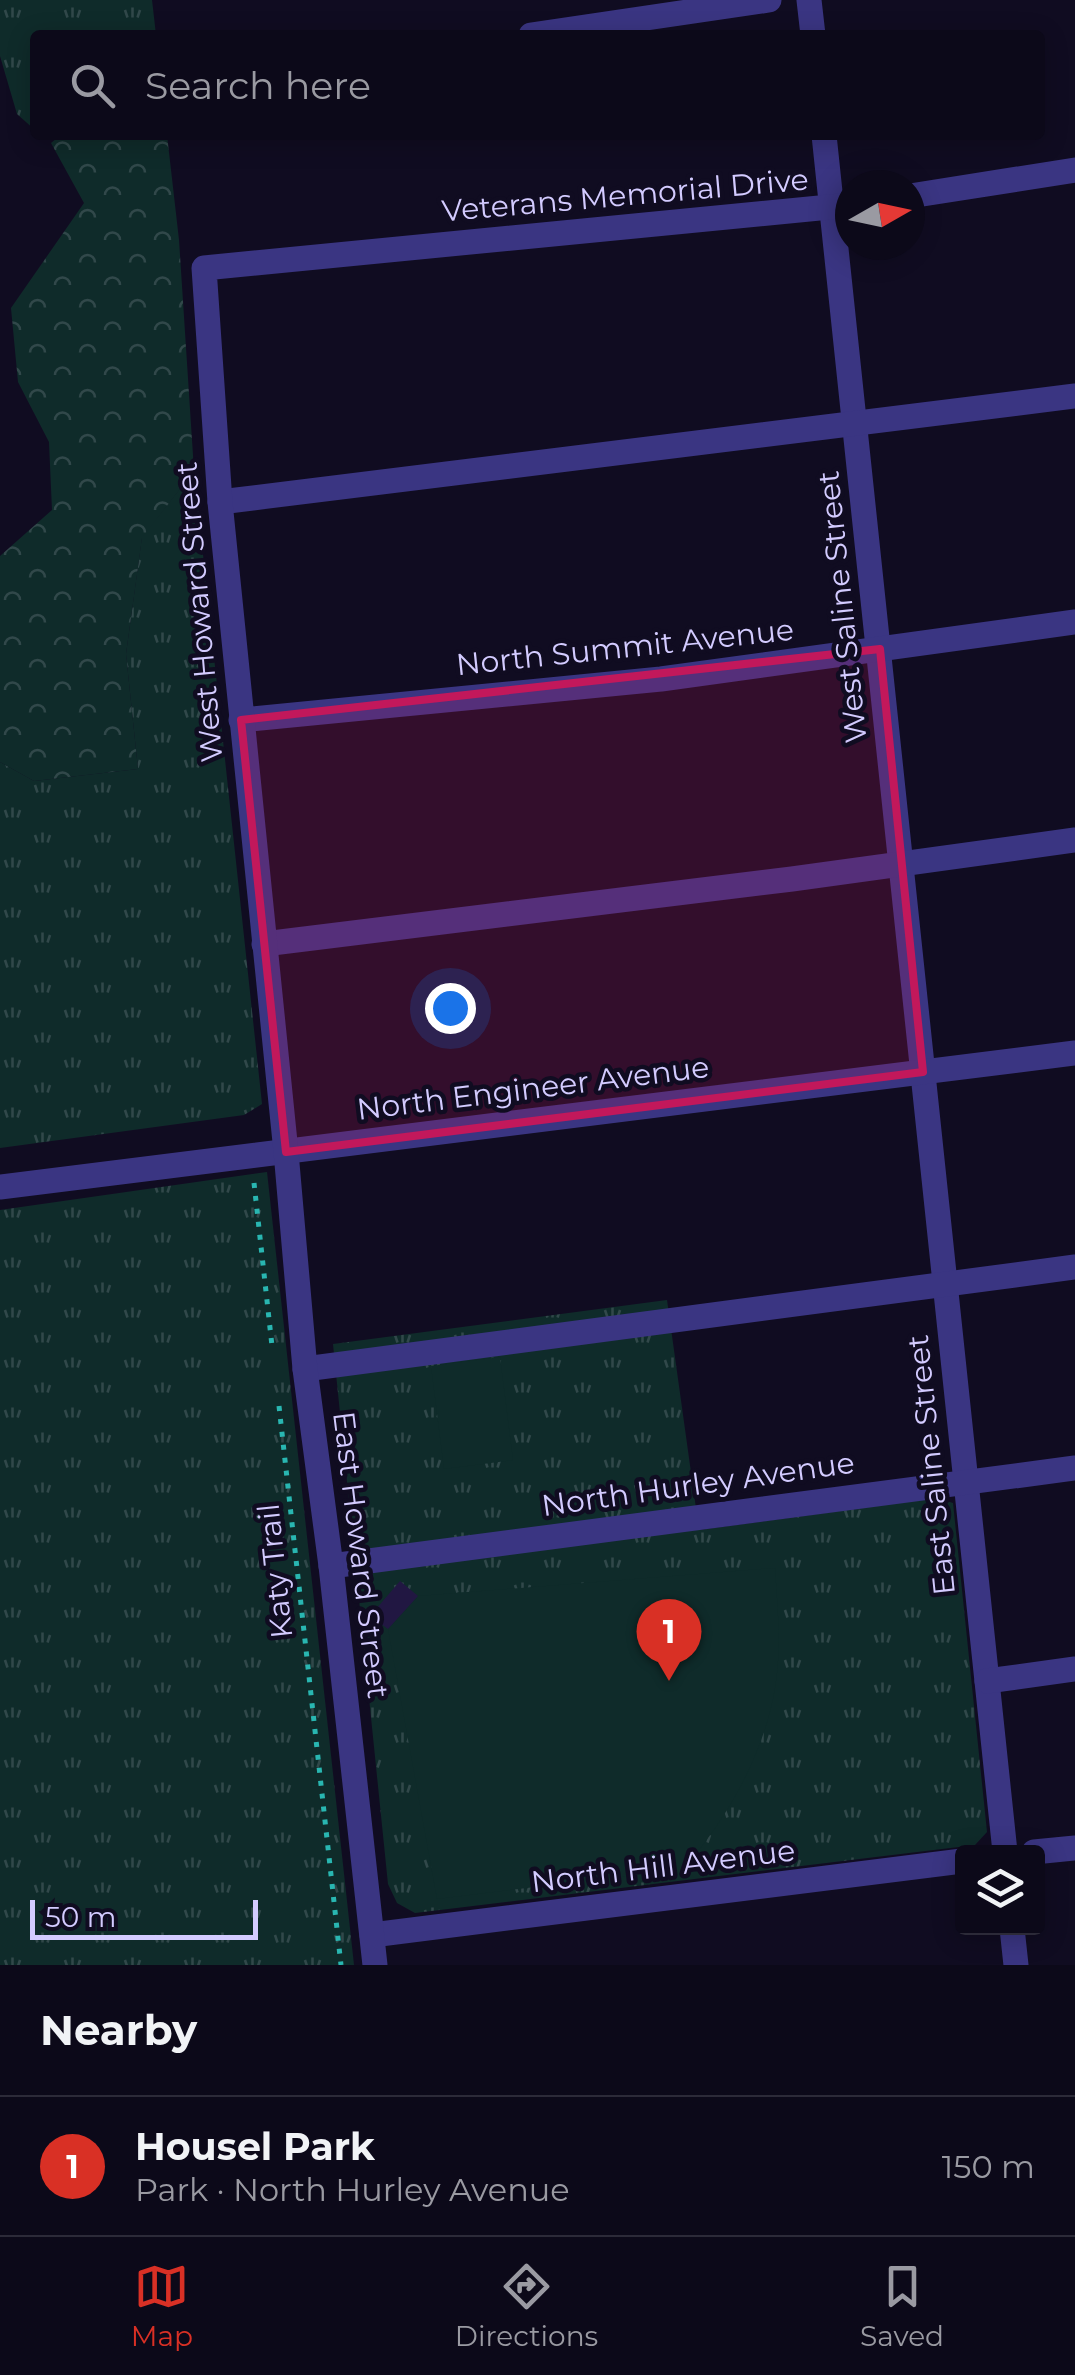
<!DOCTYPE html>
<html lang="en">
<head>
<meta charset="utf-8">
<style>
	body { margin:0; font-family:Montserrat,sans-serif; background:#151222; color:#f1f3f6 }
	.controls { position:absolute; right:30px; bottom:30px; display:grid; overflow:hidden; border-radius:10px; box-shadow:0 5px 25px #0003 }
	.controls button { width:90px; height:90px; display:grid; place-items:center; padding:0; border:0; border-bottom:2px solid #2c2a38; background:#0c0919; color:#f1f3f6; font:50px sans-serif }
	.compass { position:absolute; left:835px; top:170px; width:90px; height:90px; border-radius:50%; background:#0c0919; box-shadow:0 5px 25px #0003; rotate:81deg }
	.scale { position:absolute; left:30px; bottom:25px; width:228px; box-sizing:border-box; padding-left:10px; border:5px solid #d3cbff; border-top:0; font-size:28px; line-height:35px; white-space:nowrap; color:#d3cbff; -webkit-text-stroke:8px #100c21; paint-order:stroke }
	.you { position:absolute; left:450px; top:1008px; width:35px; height:35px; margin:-25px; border:8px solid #fff; border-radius:50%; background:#1a73e8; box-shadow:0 0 0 15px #1a73e833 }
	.badge { display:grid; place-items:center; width:65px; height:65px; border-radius:50%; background:#d93025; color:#fff; font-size:32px; font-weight:700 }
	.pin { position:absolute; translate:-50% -82px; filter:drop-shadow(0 2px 5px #0008) }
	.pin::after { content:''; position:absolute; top:52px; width:35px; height:30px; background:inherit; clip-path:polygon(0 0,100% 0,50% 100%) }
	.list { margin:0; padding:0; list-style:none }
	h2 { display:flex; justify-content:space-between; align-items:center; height:130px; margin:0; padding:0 40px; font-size:42px }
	h2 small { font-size:32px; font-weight:400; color:#9a9aa2 }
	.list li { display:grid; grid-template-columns:65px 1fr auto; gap:30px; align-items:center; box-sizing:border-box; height:140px; padding:0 40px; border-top:2px solid #2c2a38 }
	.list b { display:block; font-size:38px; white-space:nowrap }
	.list p { margin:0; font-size:32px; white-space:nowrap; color:#9a9aa2 }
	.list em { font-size:32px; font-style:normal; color:#9a9aa2 }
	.icon { flex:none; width:55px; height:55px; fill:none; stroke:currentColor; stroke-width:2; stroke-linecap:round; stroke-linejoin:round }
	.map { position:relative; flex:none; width:1075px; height:1965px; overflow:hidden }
	.search { position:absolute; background:#0c0919; box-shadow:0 5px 25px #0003; left:30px; right:30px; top:30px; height:110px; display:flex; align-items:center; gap:25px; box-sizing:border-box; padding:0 35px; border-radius:10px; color:#9a9aa2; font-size:38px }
	.sheet { height:270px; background:#0c0919 }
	nav { display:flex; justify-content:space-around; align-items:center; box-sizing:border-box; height:140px; border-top:2px solid #2c2a38; background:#0c0919; font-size:28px; color:#9a9aa2 }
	nav a { display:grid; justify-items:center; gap:5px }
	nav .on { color:#d93025 }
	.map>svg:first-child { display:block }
</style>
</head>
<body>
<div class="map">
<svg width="1075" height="1965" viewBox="0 0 1075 1965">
	<defs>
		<pattern id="grass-tufts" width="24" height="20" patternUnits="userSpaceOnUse" patternTransform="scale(2.5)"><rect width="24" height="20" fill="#0f2b2a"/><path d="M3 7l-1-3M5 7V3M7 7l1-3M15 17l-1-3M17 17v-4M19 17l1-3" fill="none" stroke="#31484a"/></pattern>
		<pattern id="forest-crowns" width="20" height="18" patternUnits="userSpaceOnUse" patternTransform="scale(2.5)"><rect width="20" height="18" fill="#0f2b2a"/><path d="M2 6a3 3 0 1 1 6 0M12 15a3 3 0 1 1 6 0" fill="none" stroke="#31484a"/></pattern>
	</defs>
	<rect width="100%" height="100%" fill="#100c21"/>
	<!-- grass -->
	<g fill="url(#grass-tufts)">
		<polygon points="0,0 152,0 156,35 35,35 35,130 17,114 0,56"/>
		<polygon points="194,471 262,1104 244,1115 0,1148 0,762 34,781 138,769 126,654 142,537"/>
		<polygon points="267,1172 354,1965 0,1965 0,1210"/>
		<polygon points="667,1300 699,1530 936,1498 953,1503 987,1832 975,1845 415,1913 397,1903 388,1884 333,1344"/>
	</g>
	<!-- forest -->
	<polygon fill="url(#forest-crowns)" points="61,135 167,135 179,240 194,471 142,538 126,654 138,769 34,781 0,762 0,556 52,510 49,442 18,382 11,308 84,203 51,143"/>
	<!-- pitch -->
	<g fill="#0f2b2a">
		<polygon points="500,1357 513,1460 444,1469 431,1366"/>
		<path d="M775,1568C777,1599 780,1630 778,1661C774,1737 732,1814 683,1869L437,1899L388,1629L418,1596Z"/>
	</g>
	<!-- building -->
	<polygon fill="#211742" points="400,1581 418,1596 388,1629 370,1616"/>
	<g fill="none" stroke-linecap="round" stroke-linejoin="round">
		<!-- path -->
		<g stroke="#29b6b1" stroke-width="5" stroke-dasharray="5 8" stroke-linecap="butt">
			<polyline points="254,1183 272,1346"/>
			<polyline points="279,1406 341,1965"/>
		</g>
		<!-- minor -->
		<g stroke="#3a3582" stroke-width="25">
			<polyline points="809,0 813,35"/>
			<polyline points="531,35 769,0"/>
			<polyline points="824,135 1005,1852"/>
			<polyline points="910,196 1075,170"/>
			<polyline points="220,502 1075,396"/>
			<polyline points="241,720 661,679 1075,622"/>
			<polyline points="264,944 792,879 1075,840"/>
			<polyline points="0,1187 1075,1053"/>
			<polyline points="305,1369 1075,1267"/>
			<polyline points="331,1566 1075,1468"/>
			<polyline points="987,1681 1075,1669"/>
			<polyline points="1034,1852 1075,1848"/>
			<polyline points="1012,1928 1016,1965"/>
			<polyline points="372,1935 962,1861"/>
			<polyline points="375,1965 331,1566 305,1369 286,1152 220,502 204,268 850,205"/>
		</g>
	</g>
	<!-- marked area -->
	<path fill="#c2185b" fill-opacity="0.2" stroke="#c2185b" stroke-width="8" stroke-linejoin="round" d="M880,649L923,1072L286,1152L241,720Z"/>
	<g text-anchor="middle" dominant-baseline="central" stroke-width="9" stroke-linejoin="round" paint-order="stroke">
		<!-- street labels -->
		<g font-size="30" fill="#d3cbff" stroke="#100c21">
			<text transform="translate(625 195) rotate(-5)">Veterans Memorial Drive</text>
			<text transform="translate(842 607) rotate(-96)">West Saline Street</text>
			<text transform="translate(199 612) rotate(-95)">West Howard Street</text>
			<text transform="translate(625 647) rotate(-6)">North Summit Avenue</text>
			<text transform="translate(533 1088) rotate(-7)">North Engineer Avenue</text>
			<text transform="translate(931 1465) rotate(-96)">East Saline Street</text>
			<text transform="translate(698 1484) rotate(-8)">North Hurley Avenue</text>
			<text transform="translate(361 1555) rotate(83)">East Howard Street</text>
			<text transform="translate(275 1571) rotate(-96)">Katy Trail</text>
			<text transform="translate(663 1866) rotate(-7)">North Hill Avenue</text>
		</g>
	</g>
</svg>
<div class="controls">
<button><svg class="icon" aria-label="layers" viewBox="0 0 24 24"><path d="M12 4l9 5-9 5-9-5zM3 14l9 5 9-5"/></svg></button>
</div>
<svg class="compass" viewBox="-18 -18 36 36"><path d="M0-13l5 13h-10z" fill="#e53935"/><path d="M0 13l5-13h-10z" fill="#9a9aa2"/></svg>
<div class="scale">50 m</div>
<div class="you"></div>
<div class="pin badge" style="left:669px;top:1681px">1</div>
<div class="search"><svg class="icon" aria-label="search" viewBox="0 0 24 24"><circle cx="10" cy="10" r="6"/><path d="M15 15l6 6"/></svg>Search here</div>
</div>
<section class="sheet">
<h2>Nearby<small></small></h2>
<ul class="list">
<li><span class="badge">1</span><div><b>Housel Park</b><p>Park · North Hurley Avenue</p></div><em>150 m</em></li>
</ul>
</section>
<nav>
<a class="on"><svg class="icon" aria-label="map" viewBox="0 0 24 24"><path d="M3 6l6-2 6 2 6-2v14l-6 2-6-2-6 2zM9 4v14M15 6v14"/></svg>Map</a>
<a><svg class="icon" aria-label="directions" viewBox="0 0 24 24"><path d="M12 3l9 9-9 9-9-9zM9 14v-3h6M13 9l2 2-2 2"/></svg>Directions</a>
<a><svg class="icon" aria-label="saved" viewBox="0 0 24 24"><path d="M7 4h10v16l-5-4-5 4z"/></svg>Saved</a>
</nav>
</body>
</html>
